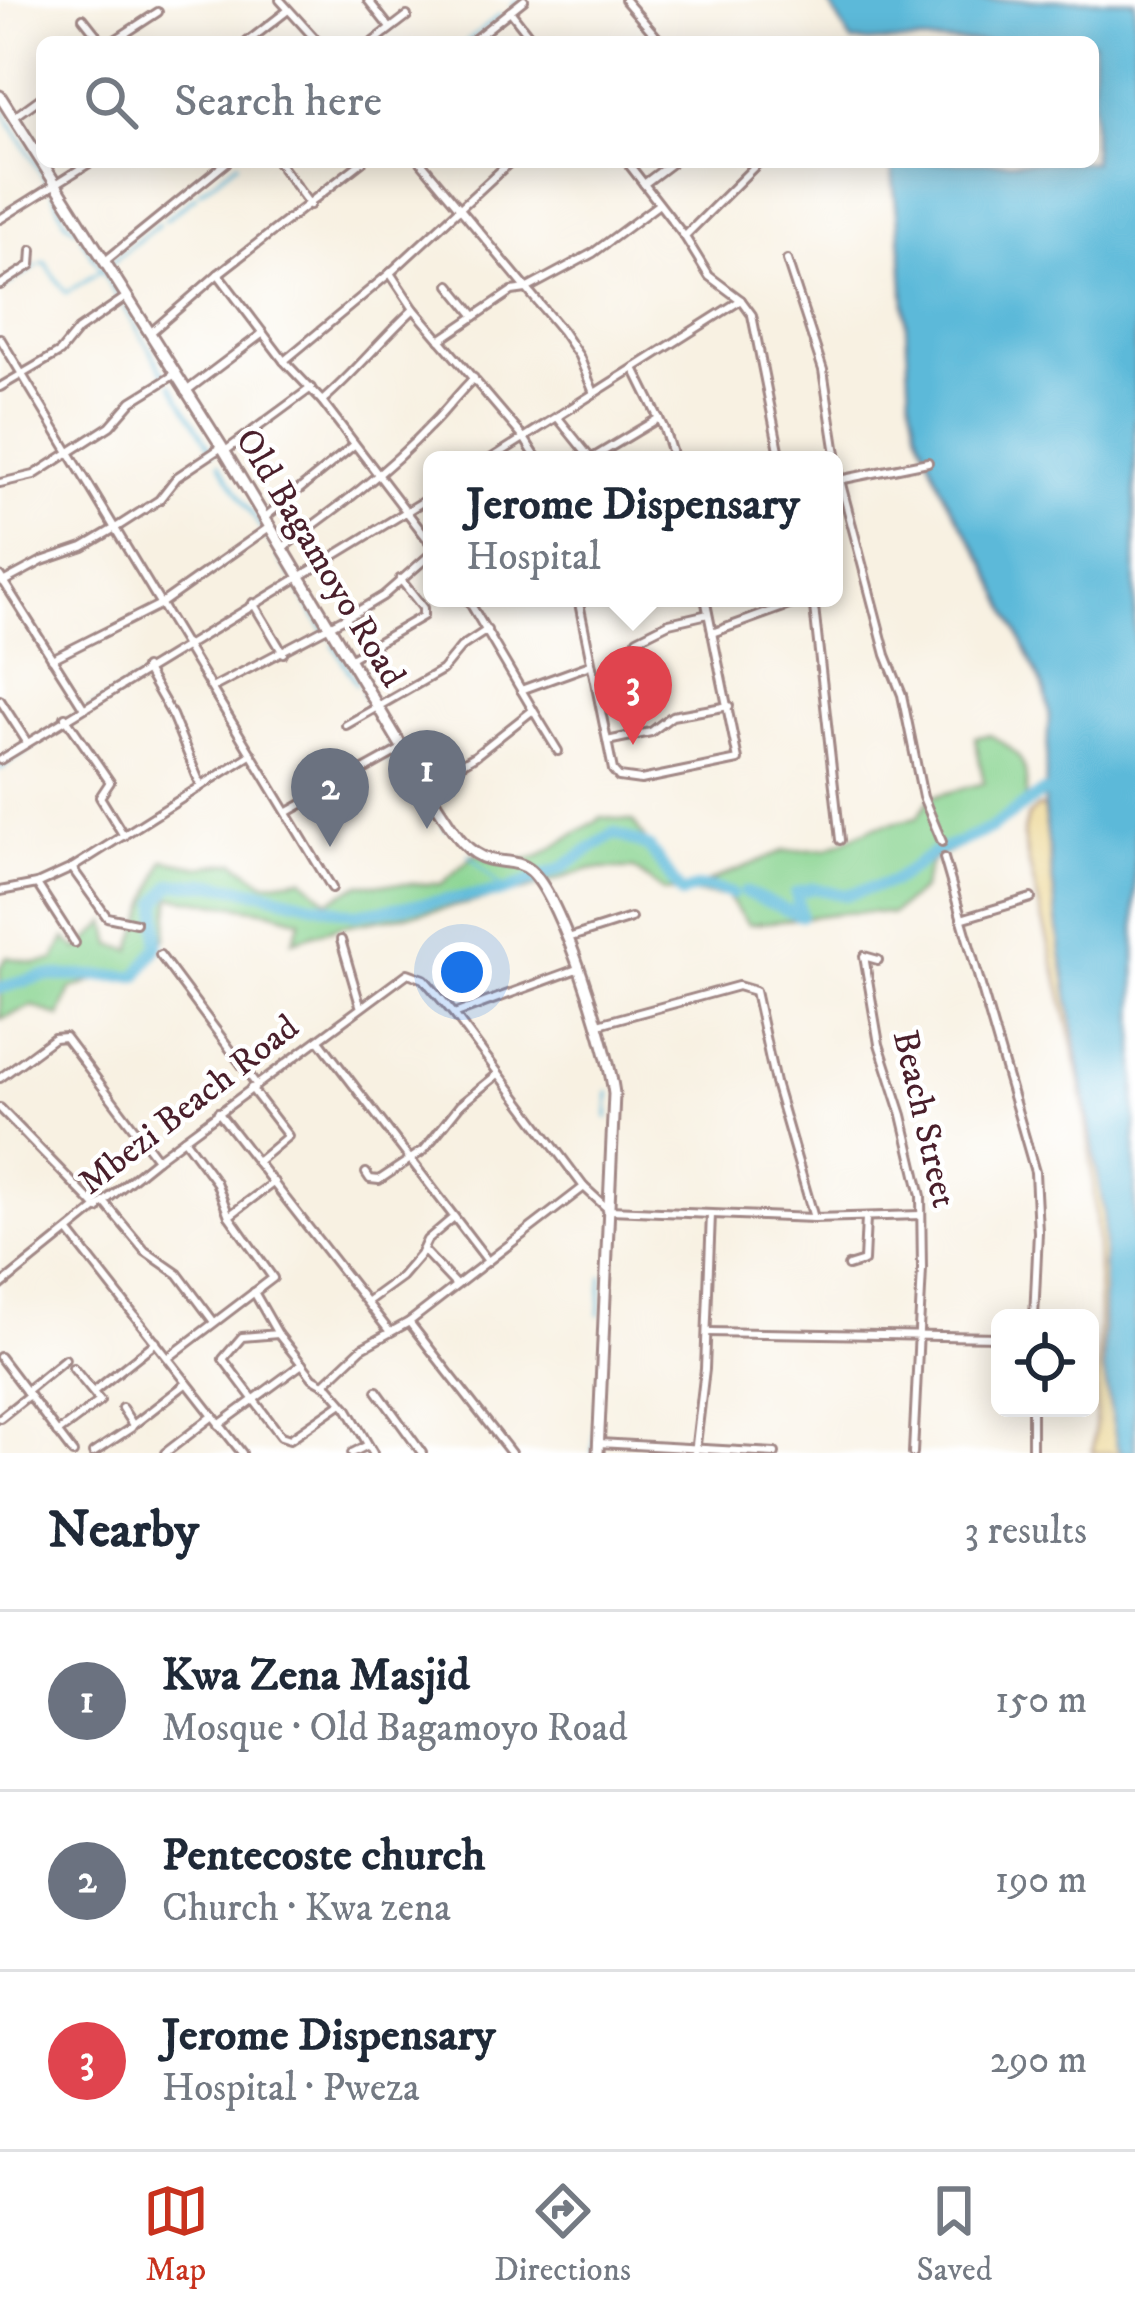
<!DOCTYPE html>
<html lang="en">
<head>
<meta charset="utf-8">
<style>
	body { margin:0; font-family:"IM FELL DW Pica",serif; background:#f2f2f3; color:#1f2937 }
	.controls { position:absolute; right:36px; bottom:36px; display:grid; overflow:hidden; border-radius:18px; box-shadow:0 6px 30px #0003 }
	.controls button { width:108px; height:108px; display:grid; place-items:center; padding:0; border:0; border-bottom:3px solid #e0e1e3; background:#fff; color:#1f2937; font:60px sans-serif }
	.you { position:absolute; left:462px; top:972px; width:42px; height:42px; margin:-30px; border:9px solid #fff; border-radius:50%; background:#1a73e8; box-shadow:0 0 0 18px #1a73e833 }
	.badge { display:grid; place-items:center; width:78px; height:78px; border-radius:50%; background:#c8321e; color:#fff; font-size:39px; font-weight:700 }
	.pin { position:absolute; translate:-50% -99px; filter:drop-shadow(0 3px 6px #0008) }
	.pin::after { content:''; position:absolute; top:63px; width:42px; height:36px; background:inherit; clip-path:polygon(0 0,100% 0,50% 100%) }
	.popup { position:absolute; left:423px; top:451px; width:420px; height:156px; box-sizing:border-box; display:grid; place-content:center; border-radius:18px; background:#fff; filter:drop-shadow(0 3px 9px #0005); font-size:39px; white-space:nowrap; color:#747a83 }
	.popup b { font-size:45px; color:#1f2937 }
	.popup::after { content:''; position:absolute; left:50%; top:100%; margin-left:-24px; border:24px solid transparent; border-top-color:#fff }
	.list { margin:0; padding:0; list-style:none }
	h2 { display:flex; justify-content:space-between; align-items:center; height:156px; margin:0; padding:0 48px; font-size:51px }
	h2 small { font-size:39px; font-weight:400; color:#747a83 }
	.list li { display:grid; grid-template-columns:78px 1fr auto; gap:36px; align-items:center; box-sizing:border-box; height:180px; padding:0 48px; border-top:3px solid #e0e1e3 }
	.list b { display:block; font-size:45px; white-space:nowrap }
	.list p { margin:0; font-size:39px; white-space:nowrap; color:#747a83 }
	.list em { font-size:39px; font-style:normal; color:#747a83 }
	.icon { flex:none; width:66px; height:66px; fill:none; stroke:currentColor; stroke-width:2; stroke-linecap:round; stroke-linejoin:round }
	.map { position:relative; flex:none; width:1135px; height:1453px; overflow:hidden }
	.search { position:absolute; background:#fff; box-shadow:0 6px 30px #0003; left:36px; right:36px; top:36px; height:132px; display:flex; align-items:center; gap:30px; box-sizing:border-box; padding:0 42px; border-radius:18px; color:#747a83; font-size:45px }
	.sheet { height:696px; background:#fff }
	nav { display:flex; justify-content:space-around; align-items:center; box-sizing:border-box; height:168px; border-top:3px solid #e0e1e3; background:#fff; font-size:33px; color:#747a83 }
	nav a { display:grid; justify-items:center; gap:6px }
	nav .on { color:#c8321e }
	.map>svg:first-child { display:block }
</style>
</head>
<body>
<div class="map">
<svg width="1135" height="1453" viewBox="0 0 1135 1453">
	<rect width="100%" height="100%" fill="#fff"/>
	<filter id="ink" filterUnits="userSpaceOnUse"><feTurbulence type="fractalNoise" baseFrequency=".00833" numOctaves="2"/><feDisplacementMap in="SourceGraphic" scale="24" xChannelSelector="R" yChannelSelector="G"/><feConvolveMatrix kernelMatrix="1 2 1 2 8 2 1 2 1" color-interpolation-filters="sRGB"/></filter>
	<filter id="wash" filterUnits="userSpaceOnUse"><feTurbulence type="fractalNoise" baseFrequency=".004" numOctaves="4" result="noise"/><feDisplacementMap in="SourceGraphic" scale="48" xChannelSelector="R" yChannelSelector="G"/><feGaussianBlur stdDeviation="2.7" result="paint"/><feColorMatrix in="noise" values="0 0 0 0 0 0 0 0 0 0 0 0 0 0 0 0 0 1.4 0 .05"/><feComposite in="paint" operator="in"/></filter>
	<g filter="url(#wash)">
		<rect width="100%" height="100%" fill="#f8f1e2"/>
		<!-- green -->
		<path fill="#89d491" stroke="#6a7a5e" stroke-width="3" d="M990,735C1025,754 1029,767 1025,806L993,829L931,862L922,889L892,914C844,907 797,922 748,924L726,896L663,891L634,869H590L525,890L443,909L341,926L293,941L301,920L269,911L171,897L166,938L140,977H106L71,989L60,1017L33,1006L0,1019V967L7,957L35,963L54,960L65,938L78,950L107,922L112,945L131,950L164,860L201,867L235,862L265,883L303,878L328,901L360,884H441L475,854L512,864L539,856L602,817L633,821L676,888L683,892L784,851L826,849L874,827L917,818L931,797L984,783L975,737Z"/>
		<!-- sand -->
		<path fill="#eeda9e" stroke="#9c7c64" stroke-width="3" d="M1038,807L1044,808L1061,952L1104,1212L1103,1367L1120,1453H1093C1103,1330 1100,1199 1079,1077C1065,995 1039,916 1023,835L1028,816Z"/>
		<!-- water -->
		<polygon fill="#5bb9d9" stroke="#526c82" stroke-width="3" points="827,0 1135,0 1135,1453 1120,1453 1117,1446 1103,1367 1104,1212 1061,952 1044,808 1049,714 1045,691 986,564 944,494 916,427 910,397 902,256 891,162 1093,162 1093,42 852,42"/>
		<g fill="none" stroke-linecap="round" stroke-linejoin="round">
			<!-- stream -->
			<g stroke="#5bb9d9" stroke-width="3">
				<polyline points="512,6 518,0"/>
				<polyline points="466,42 500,15"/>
				<polyline points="0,106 48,184 37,193"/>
				<polyline points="200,192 238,162"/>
				<polyline points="53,193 65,221 76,229"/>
				<polyline points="6,212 28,198"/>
				<polyline points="165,220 196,196"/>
				<polyline points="81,237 119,300"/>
				<polyline points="112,262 159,224"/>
				<polyline points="42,264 45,262 66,293 102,270"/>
				<polyline points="18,278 37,266"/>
				<polyline points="0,289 13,282"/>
				<polyline points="124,307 165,375"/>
				<polyline points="171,384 213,453"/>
				<polyline points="219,464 274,548"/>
				<polyline points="278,555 292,577"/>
				<polyline points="299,589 328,638"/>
				<polyline points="333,644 357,685"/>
				<polyline points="362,692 370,706"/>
				<polyline points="335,756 348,775 394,748 375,713"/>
				<polyline points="400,757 411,772"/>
				<polyline points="386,761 398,754"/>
				<polyline points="0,769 55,730 145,677"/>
				<polyline points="415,779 433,808"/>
				<polyline points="438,816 446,829"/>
				<polyline points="468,854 505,891"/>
				<polyline points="579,980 587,1007"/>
				<polyline points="589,1016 593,1027"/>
				<polyline points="608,1118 609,1092"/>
				<polyline points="599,1314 602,1276"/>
				<polyline points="593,1453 596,1401"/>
			</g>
			<!-- river -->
			<g stroke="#5bb9d9" stroke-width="12">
				<polyline points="745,892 801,916 796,893 814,888 845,895 892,882 932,854 990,829 1043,792"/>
				<path d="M0,988L43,976H137L158,946V902L172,884H213L262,892L355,914L505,891L562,868L614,833L649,847L682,894C698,882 715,889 732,894"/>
			</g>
		</g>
	</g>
	<g filter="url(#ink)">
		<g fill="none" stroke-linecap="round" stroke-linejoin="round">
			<!-- street casing -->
			<g stroke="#a18886" stroke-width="12">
				<g id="street">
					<polyline points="280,0 318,42"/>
					<polyline points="368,0 390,28"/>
					<polyline points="625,0 661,42"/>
					<polyline points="510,11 534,42"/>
					<polyline points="83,18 102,42"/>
					<polyline points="112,42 158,12"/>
					<polyline points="247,42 287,11"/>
					<polyline points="373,42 407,16"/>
					<polyline points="471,42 524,0"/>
					<polyline points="13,118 42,97"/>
					<polyline points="278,162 310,205"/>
					<polyline points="421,162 562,331 579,356 594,393"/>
					<polyline points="627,162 685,237 709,276 741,300 752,315 781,460"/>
					<polyline points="644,184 673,162"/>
					<polyline points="0,219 91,162"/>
					<polyline points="685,236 759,162"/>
					<polyline points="787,260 823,370 840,480 886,655 902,695 923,797 942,842"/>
					<polyline points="104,262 227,162"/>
					<polyline points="390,273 414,309 524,438 538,460"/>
					<polyline points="218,274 284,361 322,401 432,545"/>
					<polyline points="0,285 31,265 32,250"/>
					<polyline points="450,285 475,316"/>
					<polyline points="150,333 218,274 362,162"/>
					<polyline points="0,338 332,888"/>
					<polyline points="440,340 512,291 526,289 593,253 659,204"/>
					<polyline points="284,361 390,273 510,162"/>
					<polyline points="634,368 664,429 674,460"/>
					<polyline points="0,387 60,352 78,330 126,297"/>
					<polyline points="185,392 263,333"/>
					<path d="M322,401C356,372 381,339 414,309"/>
					<polyline points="558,418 591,459 659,418"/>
					<polyline points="224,452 311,388"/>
					<polyline points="489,460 741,300"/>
					<polyline points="834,481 928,462"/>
					<polyline points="0,483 34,475 110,426 132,401 174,375"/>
					<polyline points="264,518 354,445"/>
					<path d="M282,548C333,511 386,473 429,427C445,412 457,394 474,378"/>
					<polyline points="0,576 83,707"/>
					<polyline points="3,582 42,561 83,547 117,527 159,500 177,477 222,447"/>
					<polyline points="578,598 613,770 619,777 641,780 738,760 705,598"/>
					<polyline points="813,598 840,840"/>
					<polyline points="253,603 283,653"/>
					<polyline points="712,633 808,598"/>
					<polyline points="637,639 669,623 708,614"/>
					<polyline points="52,659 159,605 268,528"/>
					<polyline points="349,659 423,616 423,608 400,579"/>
					<polyline points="145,668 172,715 201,786"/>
					<polyline points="212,688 358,611 383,596 432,553"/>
					<polyline points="598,688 648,678"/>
					<polyline points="521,690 590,665"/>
					<polyline points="0,700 27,742"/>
					<polyline points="533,710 558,751"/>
					<polyline points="65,717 110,782 100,797 124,836"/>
					<polyline points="346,725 442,670 461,647 487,630"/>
					<polyline points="607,741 651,732 672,716 729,706"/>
					<polyline points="0,760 432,496"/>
					<polyline points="426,785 475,756 533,710 467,598"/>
					<polyline points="288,812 403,748"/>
					<polyline points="944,858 1035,1172 1038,1232 1034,1318"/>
					<polyline points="72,868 107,917 136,923"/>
					<polyline points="37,884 75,943"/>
					<polyline points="0,891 37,884 72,868 252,754"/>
					<polyline points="961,919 1031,898"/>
					<polyline points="568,938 631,918"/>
					<polyline points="341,940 360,1005"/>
					<polyline points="160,955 256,1084"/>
					<polyline points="878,960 864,956 879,1044 902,1115 921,1196 922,1269 913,1453"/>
					<polyline points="454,1014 577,969"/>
					<polyline points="599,1024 738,986 755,991 775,1083 814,1218"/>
					<polyline points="319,1040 488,1261"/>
					<polyline points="0,1078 54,1038 65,1037 157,1159"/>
					<polyline points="251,1088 288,1136 257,1162"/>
					<polyline points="0,1108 98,1209"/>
					<polyline points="218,1112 390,1332"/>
					<polyline points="366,1173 370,1179 379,1180 424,1150 460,1105 498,1074"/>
					<polyline points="105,1203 145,1251 178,1274 214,1322"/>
					<polyline points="229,1216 274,1182"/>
					<polyline points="69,1232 242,1453"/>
					<polyline points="423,1250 455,1284"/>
					<polyline points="848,1266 864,1261 866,1218"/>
					<polyline points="0,1286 157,1159 408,973 424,979 454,1014 584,1187 609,1210 814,1218 921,1215"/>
					<polyline points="254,1292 278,1334 242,1337 223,1359 281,1436 290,1439 342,1403"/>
					<polyline points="368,1301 401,1277 420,1255 427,1240 454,1217"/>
					<polyline points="409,1322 511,1453"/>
					<polyline points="708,1332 1000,1337"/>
					<polyline points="278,1334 313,1378 329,1387 347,1408 373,1453"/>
					<polyline points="0,1357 73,1453"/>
					<polyline points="168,1358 273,1278 229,1216 216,1182 184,1139"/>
					<polyline points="325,1383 362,1348 409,1322 584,1187"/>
					<polyline points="26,1391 65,1359"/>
					<polyline points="377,1391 422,1453"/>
					<polyline points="93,1392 156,1342"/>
					<polyline points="1032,1408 1032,1453"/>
					<polyline points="0,1418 29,1395"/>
					<polyline points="133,1425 187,1383"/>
					<polyline points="219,1425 302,1364"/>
					<polyline points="57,1433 100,1401 73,1368"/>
					<polyline points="599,1443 775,1453"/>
					<polyline points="93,1453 131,1428 133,1425 122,1408"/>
					<polyline points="165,1453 213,1416"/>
					<polyline points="352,1453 368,1445"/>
					<polyline points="695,1453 705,1369 711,1214"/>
				</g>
			</g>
			<!-- primary casing -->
			<g stroke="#a18886" stroke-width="15">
				<path id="primary" d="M0,96L222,447L438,807C451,826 464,853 488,859C503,863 519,860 531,871C562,899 609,1051 614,1094L598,1453"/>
			</g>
			<!-- street -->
			<use href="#street" stroke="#fff" stroke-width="6"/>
			<!-- primary -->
			<use href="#primary" stroke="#fff" stroke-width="9"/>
		</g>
	</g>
	<g text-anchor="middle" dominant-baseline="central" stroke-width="9" stroke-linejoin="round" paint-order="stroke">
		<!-- street labels -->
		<g font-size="36" fill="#4a1f2b" stroke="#fff">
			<text transform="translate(320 558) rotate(59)">Old Bagamoyo Road</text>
			<text transform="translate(189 1105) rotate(-38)">Mbezi Beach Road</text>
			<text transform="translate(924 1119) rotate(77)">Beach Street</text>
		</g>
	</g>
</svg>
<div class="controls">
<button><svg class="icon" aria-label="locate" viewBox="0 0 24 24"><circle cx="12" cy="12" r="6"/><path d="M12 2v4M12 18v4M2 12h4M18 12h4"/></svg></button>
</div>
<div class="you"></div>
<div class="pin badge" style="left:427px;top:829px;background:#6b7280">1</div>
<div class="pin badge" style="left:330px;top:847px;background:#6b7280">2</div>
<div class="pin badge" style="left:633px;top:745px;background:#e0444e">3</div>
<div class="popup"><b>Jerome Dispensary</b>Hospital</div>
<div class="search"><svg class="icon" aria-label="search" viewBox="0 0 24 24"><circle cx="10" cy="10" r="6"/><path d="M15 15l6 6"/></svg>Search here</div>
</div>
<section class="sheet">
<h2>Nearby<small>3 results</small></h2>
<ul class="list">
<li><span class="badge" style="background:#6b7280">1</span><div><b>Kwa Zena Masjid</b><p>Mosque · Old Bagamoyo Road</p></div><em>150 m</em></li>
<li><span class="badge" style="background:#6b7280">2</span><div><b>Pentecoste church</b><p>Church · Kwa zena</p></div><em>190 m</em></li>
<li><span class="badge" style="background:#e0444e">3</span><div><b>Jerome Dispensary</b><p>Hospital · Pweza</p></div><em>290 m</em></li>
</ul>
</section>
<nav>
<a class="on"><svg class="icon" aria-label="map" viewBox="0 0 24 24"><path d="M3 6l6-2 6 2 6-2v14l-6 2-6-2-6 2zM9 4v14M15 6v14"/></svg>Map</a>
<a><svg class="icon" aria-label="directions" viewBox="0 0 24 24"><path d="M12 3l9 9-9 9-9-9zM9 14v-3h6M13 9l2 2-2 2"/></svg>Directions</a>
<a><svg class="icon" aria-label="saved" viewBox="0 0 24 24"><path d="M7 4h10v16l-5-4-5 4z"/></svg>Saved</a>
</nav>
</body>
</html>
